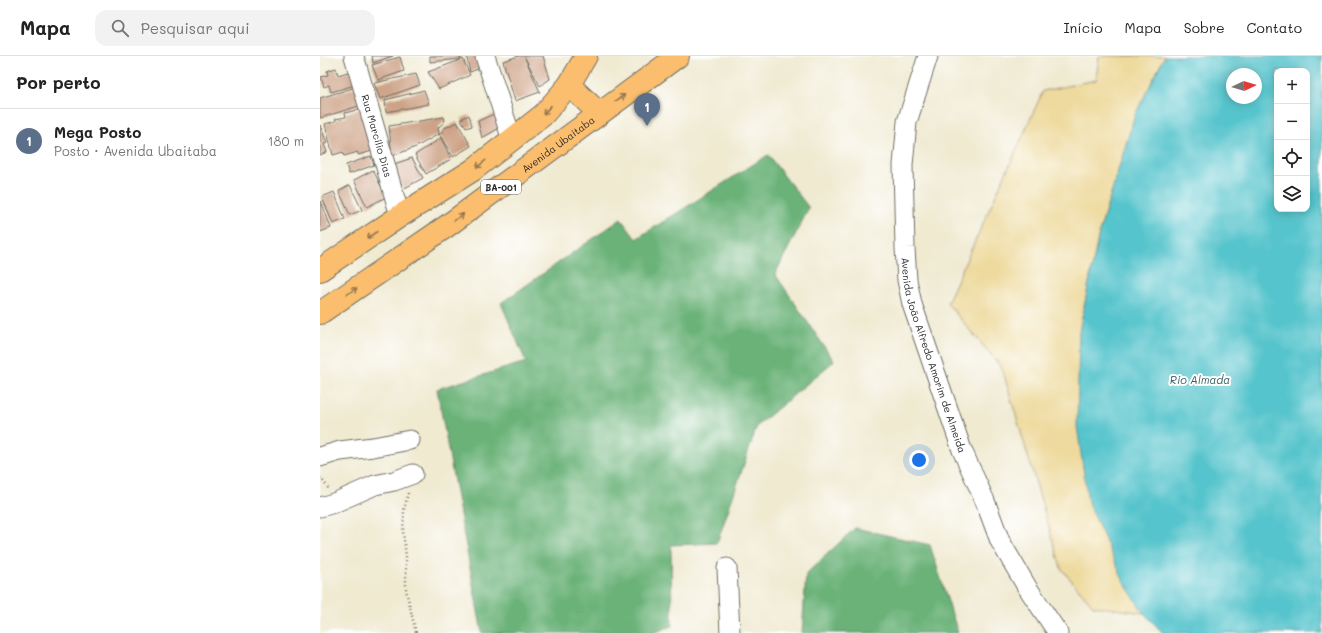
<!DOCTYPE html>
<html lang="pt">
<head>
<meta charset="utf-8">
<style>
	body { margin:0; font-family:Mali,sans-serif; background:#f2f2f2; color:#222 }
	.controls { position:absolute; right:12px; top:12px; display:grid; overflow:hidden; border-radius:8px; box-shadow:0 2px 10px #0003 }
	.controls button { width:36px; height:36px; display:grid; place-items:center; padding:0; border:0; border-bottom:1px solid #e0e0e0; background:#fff; color:#222; font:20px sans-serif }
	.compass { position:absolute; left:906px; top:12px; width:36px; height:36px; border-radius:50%; background:#fff; box-shadow:0 2px 10px #0003; rotate:86deg }
	.you { position:absolute; left:599px; top:404px; width:14px; height:14px; margin:-10px; border:3px solid #fff; border-radius:50%; background:#1a73e8; box-shadow:0 0 0 6px #1a73e833 }
	.badge { display:grid; place-items:center; width:26px; height:26px; border-radius:50%; background:#1a73e8; color:#fff; font-size:13px; font-weight:700 }
	.pin { position:absolute; translate:-50% -33px; filter:drop-shadow(0 1px 2px #0008) }
	.pin::after { content:''; position:absolute; top:21px; width:14px; height:12px; background:inherit; clip-path:polygon(0 0,100% 0,50% 100%) }
	.list { margin:0; padding:0; list-style:none }
	h2 { display:flex; justify-content:space-between; align-items:center; height:52px; margin:0; padding:0 16px; font-size:17px }
	h2 small { font-size:13px; font-weight:400; color:#767676 }
	.list li { display:grid; grid-template-columns:26px 1fr auto; gap:12px; align-items:center; box-sizing:border-box; height:64px; padding:0 16px; border-top:1px solid #e0e0e0 }
	.list b { display:block; font-size:15px; white-space:nowrap }
	.list p { margin:0; font-size:13px; white-space:nowrap; color:#767676 }
	.list em { font-size:13px; font-style:normal; color:#767676 }
	.icon { flex:none; width:22px; height:22px; fill:none; stroke:currentColor; stroke-width:2; stroke-linecap:round; stroke-linejoin:round }
	.map { position:relative; flex:none; width:1002px; height:577px; overflow:hidden }
	header { display:flex; align-items:center; gap:24px; box-sizing:border-box; height:56px; padding:0 20px; background:#fff; border-bottom:1px solid #e0e0e0 }
	header strong { font-size:19px }
	nav { display:flex; gap:22px; margin-inline-start:auto; font-size:14px }
	.search { width:280px; height:36px; background:#f2f2f2; display:flex; align-items:center; gap:10px; box-sizing:border-box; padding:0 14px; border-radius:12px; color:#767676; font-size:15px }
	main { display:flex }
	aside { flex:1; background:#fff }
	.map>svg:first-child { display:block }
</style>
</head>
<body>
<header>
<strong>Mapa</strong>
<div class="search"><svg class="icon" aria-label="search" viewBox="0 0 24 24"><circle cx="10" cy="10" r="6"/><path d="M15 15l6 6"/></svg>Pesquisar aqui</div>
<nav><a>Início</a><a>Mapa</a><a>Sobre</a><a>Contato</a></nav>
</header>
<main>
<aside>
<h2>Por perto<small></small></h2>
<ul class="list">
<li><span class="badge" style="background:#5c6f8a">1</span><div><b>Mega Posto</b><p>Posto · Avenida Ubaitaba</p></div><em>180 m</em></li>
</ul>
</aside>
<div class="map">
<svg width="1002" height="577" viewBox="0 0 1002 577">
	<rect width="100%" height="100%" fill="#fff"/>
	<filter id="ink" filterUnits="userSpaceOnUse"><feTurbulence type="fractalNoise" baseFrequency=".025" numOctaves="2"/><feDisplacementMap in="SourceGraphic" scale="8" xChannelSelector="R" yChannelSelector="G"/><feConvolveMatrix kernelMatrix="1 2 1 2 8 2 1 2 1" color-interpolation-filters="sRGB"/></filter>
	<filter id="wash" filterUnits="userSpaceOnUse"><feTurbulence type="fractalNoise" baseFrequency=".012" numOctaves="4" result="noise"/><feDisplacementMap in="SourceGraphic" scale="16" xChannelSelector="R" yChannelSelector="G"/><feGaussianBlur stdDeviation="0.9" result="paint"/><feColorMatrix in="noise" values="0 0 0 0 0 0 0 0 0 0 0 0 0 0 0 0 0 1.4 0 .05"/><feComposite in="paint" operator="in"/></filter>
	<g filter="url(#wash)">
		<rect width="100%" height="100%" fill="#f0ead1"/>
		<!-- forest -->
		<g fill="#6ab278" stroke="#4a6e52">
			<polygon points="448,99 489,152 455,218 514,305 437,370 397,487 351,489 352,570 333,577 162,577 117,333 206,306 181,247 301,163 316,183"/>
			<polygon points="535,472 610,489 638,577 482,577 486,518"/>
		</g>
		<!-- sand -->
		<polygon fill="#eeda9e" stroke="#8c8264" points="779,0 845,0 815,59 779,177 759,276 805,528 824,557 773,550 741,512 682,312 627,247 723,35 776,24"/>
		<!-- water -->
		<path fill="#56c4cc" stroke="#40787c" fill-rule="evenodd" d="M845,0H1002V577H843L824,557L805,528L768,446L757,370L759,276L779,177L815,59ZM957,15H987V153H957ZM912,18H936V42H912Z"/>
		<g id="blocks">
			<!-- building -->
			<g fill="#cda286">
				<polygon points="52,0 73,0 53,7"/>
				<polygon points="110,0 140,0 141,3 110,6"/>
				<polygon points="153,0 157,0 158,13 150,16 147,2"/>
				<polygon points="199,0 223,0 230,23 220,30 205,2 220,36 195,45 183,5"/>
				<polygon points="80,1 84,15 58,24 52,9"/>
				<polygon points="143,3 150,19 119,33 108,16"/>
				<polygon points="16,12 18,19 31,15 35,29 11,36 9,29 4,31 1,21 8,19 7,15"/>
				<polygon points="96,18 100,29 60,43 54,27"/>
				<polygon points="36,31 42,49 0,62 0,42"/>
				<polygon points="104,34 109,48 66,56 65,44"/>
				<polygon points="44,52 56,94 38,99 38,96 24,100 23,96 13,99 5,68 16,65 15,63 26,61 25,57"/>
				<polygon points="181,55 183,70 162,82 158,65"/>
				<polygon points="149,59 152,70 146,72 141,63"/>
				<polygon points="124,61 125,65 118,72 119,78 96,91 72,100 69,70"/>
				<polygon points="137,66 151,90 133,101 119,78 123,76 123,73"/>
				<polygon points="0,69 7,87 4,88 7,96 0,99"/>
				<polygon points="121,82 131,103 106,118 95,99"/>
				<polygon points="51,100 54,109 29,118 26,109"/>
				<polygon points="92,102 103,122 83,133 74,108"/>
				<polygon points="53,114 66,141 47,151 34,124"/>
				<polygon points="30,129 42,154 30,159 19,135"/>
				<polygon points="14,136 25,163 13,168 2,141"/>
				<polygon points="1,145 11,172 0,176 0,146"/>
			</g>
		</g>
	</g>
	<g filter="url(#ink)">
		<use href="#blocks" fill-opacity="0" stroke="#706e65" stroke-width="1"/>
		<g fill="none" stroke-linecap="round" stroke-linejoin="round">
			<!-- minor casing -->
			<g stroke="#706e65" stroke-width="21">
				<g id="minor">
					<path id="s1" d="M34,0L80,160"/>
					<polyline points="165,0 192,84"/>
					<path id="s2" d="M608,0L587,66L583,109L585,192L587,224L592,248L642,394L665,445L680,485L707,531L738,577"/>
					<polyline points="0,401 20,395 53,391 90,384"/>
					<polyline points="0,451 14,447 55,429 74,425 93,418"/>
					<polyline points="407,512 410,577"/>
				</g>
			</g>
			<!-- major casing -->
			<g stroke="#706e65" stroke-width="24">
				<g id="major">
					<polyline points="249,29 279,57"/>
					<polyline points="0,214 80,160 153,114 223,59 249,29 266,0"/>
					<path id="s3" d="M0,257L127,170L358,0"/>
				</g>
			</g>
			<!-- path -->
			<g stroke="#706e65" stroke-width="2.5" stroke-dasharray="1 3" stroke-linecap="butt">
				<polyline points="0,422 5,427 8,432"/>
				<polyline points="88,437 84,454 83,476 86,500 86,534 96,577"/>
			</g>
			<!-- minor -->
			<use href="#minor" stroke="#fff" stroke-width="19"/>
			<!-- major -->
			<use href="#major" stroke="#fbbe6e" stroke-width="22"/>
		</g>
		<!-- one-way arrows -->
		<defs><path id="oneway-shaft" d="M-6 0H5M1.5-3L5.5 0L1.5 3" fill="none" stroke-width="1.6" stroke-linecap="round" stroke-linejoin="round"/></defs>
		<g stroke="#93744c">
			<use href="#oneway-shaft" transform="translate(300 42) rotate(-35)"/>
			<use href="#oneway-shaft" transform="translate(227 54) rotate(133)"/>
			<use href="#oneway-shaft" transform="translate(161 108) rotate(142)"/>
			<use href="#oneway-shaft" transform="translate(139 161) rotate(-36)"/>
			<use href="#oneway-shaft" transform="translate(52 179) rotate(146)"/>
			<use href="#oneway-shaft" transform="translate(32 235) rotate(-34)"/>
		</g>
	</g>
	<g text-anchor="middle" dominant-baseline="central" stroke-width="4" stroke-linejoin="round" paint-order="stroke">
		<!-- shield labels -->
		<rect fill="#fff" stroke="#6b6b6b" stroke-width="1" x="161" y="124" width="40" height="14" rx="3"/>
		<g font-size="9" font-weight="bold" fill="#2b2b2b">
			<text x="181" y="131">BA-001</text>
		</g>
		<!-- street labels -->
		<g font-size="10" fill="#2b2b2b" stroke="#fff">
			<text stroke="none"><textPath href="#s1" startOffset="83">Rua Marcílio Dias</textPath></text>
			<text stroke="none"><textPath href="#s3" startOffset="292">Avenida Ubaitaba</textPath></text>
			<text stroke="none"><textPath href="#s2" startOffset="307">Avenida João Alfredo Amorim de Almeida</textPath></text>
		</g>
		<!-- water labels -->
		<g font-size="11" font-style="italic" fill="#3a6163" stroke="#fff">
			<text x="880" y="323">Rio Almada</text>
		</g>
	</g>
</svg>
<div class="controls">
<button>+</button>
<button>−</button>
<button><svg class="icon" aria-label="locate" viewBox="0 0 24 24"><circle cx="12" cy="12" r="6"/><path d="M12 2v4M12 18v4M2 12h4M18 12h4"/></svg></button>
<button><svg class="icon" aria-label="layers" viewBox="0 0 24 24"><path d="M12 4l9 5-9 5-9-5zM3 14l9 5 9-5"/></svg></button>
</div>
<svg class="compass" viewBox="-18 -18 36 36"><path d="M0-13l5 13h-10z" fill="#e53935"/><path d="M0 13l5-13h-10z" fill="#767676"/></svg>
<div class="you"></div>
<div class="pin badge" style="left:327px;top:70px;background:#5c6f8a">1</div>
</div>
</main>
</body>
</html>
